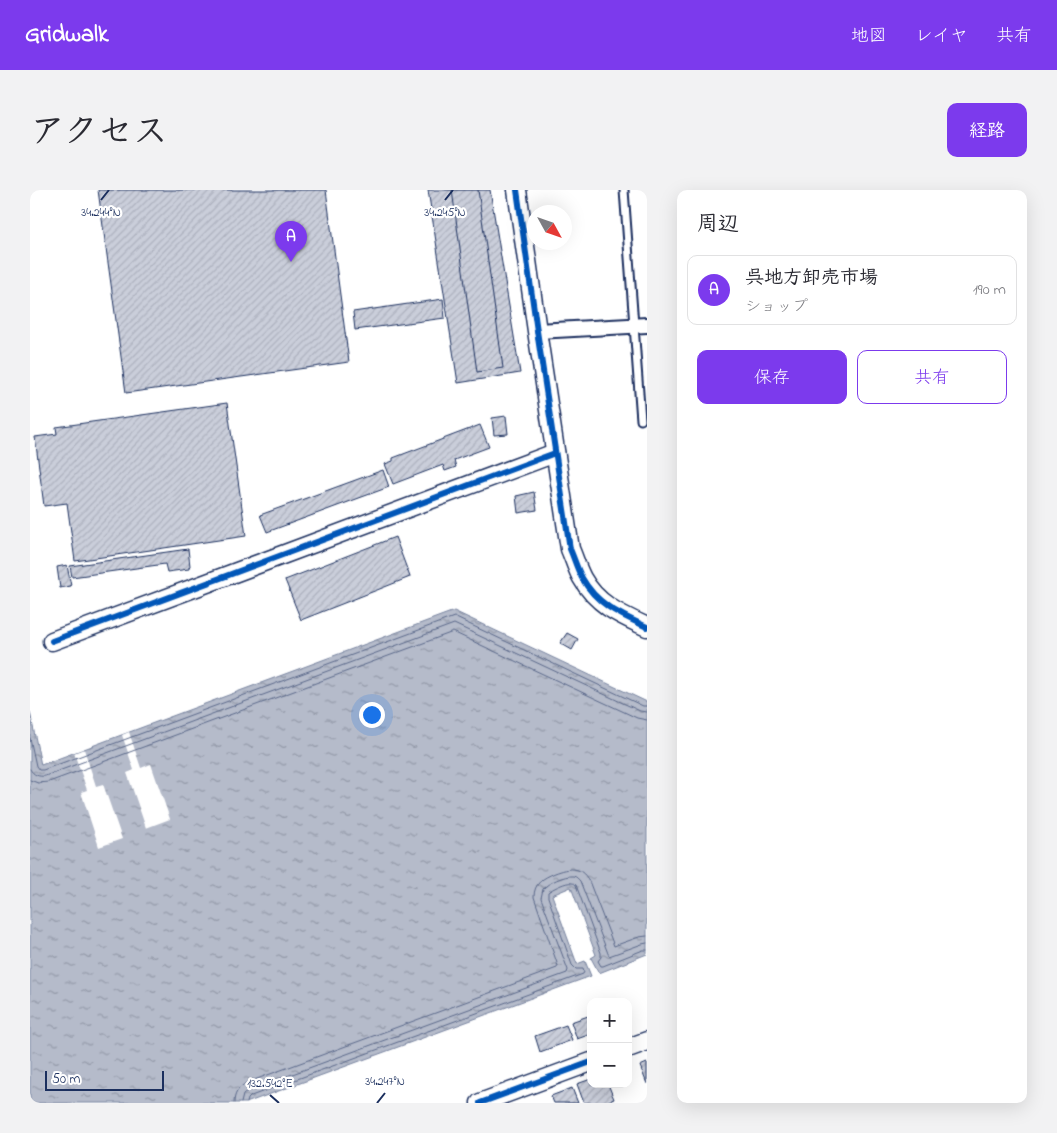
<!DOCTYPE html>
<html lang="ja">
<head>
<meta charset="utf-8">
<style>
	body { margin:0; font-family:"Indie Flower","Klee One",sans-serif; background:#f2f2f3; color:#2b2b33 }
	.controls { position:absolute; right:15px; bottom:15px; display:grid; overflow:hidden; border-radius:10px; box-shadow:0 5px 20px #0002 }
	.controls button { width:45px; height:45px; display:grid; place-items:center; padding:0; border:0; border-bottom:1px solid #e1e1e2; background:#fff; color:#2b2b33; font:25px sans-serif }
	.compass { position:absolute; left:497px; top:15px; width:45px; height:45px; border-radius:50%; background:#fff; box-shadow:0 5px 20px #0002; rotate:130deg }
	.scale { position:absolute; left:15px; bottom:12px; width:119px; box-sizing:border-box; padding-left:5px; border:2px solid #1b2f5e; border-top:0; font-size:14px; line-height:18px; white-space:nowrap; color:#1b2f5e; -webkit-text-stroke:4px #fff; paint-order:stroke }
	.you { position:absolute; left:341px; top:524px; width:18px; height:18px; margin:-12px; border:4px solid #fff; border-radius:50%; background:#1a73e8; box-shadow:0 0 0 8px #1a73e833 }
	.badge { display:grid; place-items:center; width:32px; height:32px; border-radius:50%; background:#7c3aed; color:#fff; font-size:16px; font-weight:700 }
	.pin { position:absolute; translate:-50% -41px; filter:drop-shadow(0 1px 2px #0008) }
	.pin::after { content:''; position:absolute; top:26px; width:18px; height:15px; background:inherit; clip-path:polygon(0 0,100% 0,50% 100%) }
	.list { margin:0; padding:0; list-style:none }
	h2 { display:flex; justify-content:space-between; align-items:center; height:65px; margin:0; padding:0 20px; font-size:21px }
	h2 small { font-size:16px; font-weight:400; color:#7c7c81 }
	.list li { display:grid; grid-template-columns:32px 1fr auto; gap:15px; align-items:center; box-sizing:border-box; height:70px; margin:0 10px 10px; padding:0 10px; border:1px solid #e1e1e2; border-radius:10px }
	.list b { display:block; font-size:19px; white-space:nowrap }
	.list p { margin:0; font-size:16px; white-space:nowrap; color:#7c7c81 }
	.list em { font-size:16px; font-style:normal; color:#7c7c81 }
	.actions { display:flex; gap:10px; padding:15px 20px }
	.actions a { flex:1; padding:11px 0; border:1px solid #7c3aed; border-radius:10px; text-align:center; font-size:18px; color:#7c3aed }
	.actions .main { background:#7c3aed; color:#fff }
	.map { position:relative; flex:none; width:617px; height:913px; overflow:hidden; border-radius:10px }
	header { display:flex; align-items:center; gap:30px; box-sizing:border-box; height:70px; padding:0 25px; background:#7c3aed; color:#fff }
	header strong { font-size:24px }
	nav { display:flex; gap:28px; margin-inline-start:auto; font-size:18px }
	.intro { display:flex; align-items:center; justify-content:space-between; box-sizing:border-box; height:120px; padding:0 30px }
	h1 { margin:0; font-size:35px }
	.button { padding:12px 22px; border-radius:10px; background:#7c3aed; color:#fff; font-size:18px; font-weight:700 }
	main { display:flex; gap:30px; padding:0 30px }
	aside { flex:1; background:#fff; border-radius:10px; box-shadow:0 5px 20px #0002 }
	.map>svg:first-child { display:block }
</style>
</head>
<body>
<header>
<strong>Gridwalk</strong>
<nav><a>地図</a><a>レイヤ</a><a>共有</a></nav>
</header>
<div class="intro"><h1>アクセス</h1><a class="button">経路</a></div>
<main>
<div class="map">
<svg width="617" height="913" viewBox="0 0 617 913">
	<defs>
		<pattern id="water-ripples" width="26" height="14" patternUnits="userSpaceOnUse" patternTransform="scale(1.25)"><rect width="26" height="14" fill="#b5bbca"/><path d="M2 4q2-2 4 0t4 0M15 11q2-2 4 0t4 0" fill="none" stroke="#9298a7"/></pattern>
		<pattern id="building-hatch" width="6" height="6" patternUnits="userSpaceOnUse" patternTransform="scale(1.25)"><rect width="6" height="6" fill="#caceda"/><path d="M-1 1l2-2M0 6l6-6M5 7l2-2" fill="none" stroke="#adb1be"/></pattern>
	</defs>
	<rect width="100%" height="100%" fill="#fff"/>
	<filter id="ink" filterUnits="userSpaceOnUse"><feTurbulence type="fractalNoise" baseFrequency=".02" numOctaves="2"/><feDisplacementMap in="SourceGraphic" scale="10" xChannelSelector="R" yChannelSelector="G"/><feConvolveMatrix kernelMatrix="1 2 1 2 8 2 1 2 1" color-interpolation-filters="sRGB"/></filter>
	<g filter="url(#ink)">
		<!-- water -->
		<polygon fill="url(#water-ripples)" stroke="#77839f" points="424,421 617,512 617,764 569,783 561,768 566,765 541,697 522,705 547,774 555,771 561,786 216,913 0,913 0,522 11,575"/>
		<!-- pier -->
		<g fill="#fff">
			<polygon points="99,542 111,578 121,574 140,629 116,638 97,583 104,580 92,545"/>
			<polygon points="54,559 66,596 73,594 92,649 69,657 51,602 57,600 44,563"/>
		</g>
		<g fill="none" stroke-linecap="round" stroke-linejoin="round">
			<!-- shore -->
			<g stroke="#596789" stroke-width="1">
				<polyline points="0,548 6,576 9,580 13,580 424,427 613,516 617,516"/>
				<path d="M0,579C3,585 9,587 15,586L424,434L610,521L617,522"/>
				<polyline points="0,590 8,593 19,592 423,442 607,528 617,530"/>
				<path d="M204,913C204,904 208,898 216,893L527,778L528,776L504,707C504,693 513,688 525,683C539,678 550,675 559,691L584,756L609,747L617,746"/>
				<path d="M211,913L213,905L219,900L537,783L538,780L511,708L513,699C517,693 535,685 543,686C547,687 547,688 550,691L579,766L612,754L617,753"/>
				<path d="M217,913L218,909L221,906L553,784L554,782L553,779H546L542,775L518,707V702C522,699 537,691 542,693C544,693 545,694 546,695L571,763V767L568,771L571,776H573L613,760H617"/>
			</g>
		</g>
		<!-- building -->
		<g fill="url(#building-hatch)" stroke="#1b2f5e">
			<polygon points="68,0 296,0 319,172 96,203"/>
			<polygon points="398,0 460,0 490,183 428,193"/>
			<polygon points="422,0 448,0 473,178 447,182"/>
			<polygon points="413,109 415,128 325,140 323,122"/>
			<polygon points="197,213 216,346 45,371 37,313 14,316 5,247 27,244 26,237"/>
			<polygon points="476,226 478,244 464,245 462,228"/>
			<polygon points="450,235 459,257 424,270 426,277 415,281 413,275 363,294 355,274 363,271 363,268"/>
			<polygon points="353,280 359,297 237,342 230,325"/>
			<polygon points="504,302 507,320 488,323 486,306"/>
			<polygon points="365,347 380,387 271,430 255,390"/>
			<polygon points="158,359 160,376 159,377 159,379 137,382 135,374 42,387 40,376"/>
			<polygon points="37,375 41,396 30,398 27,377"/>
			<polygon points="537,443 548,449 542,460 530,453"/>
			<polygon points="561,825 561,844 547,849 541,832"/>
			<polygon points="536,835 542,850 510,862 505,846"/>
			<polygon points="617,873 617,894 610,876"/>
			<polygon points="561,889 561,894 578,894 584,909 574,913 554,913 547,894"/>
			<polygon points="542,898 548,913 524,913 521,906"/>
		</g>
		<g fill="none" stroke-linecap="round" stroke-linejoin="round">
			<!-- service casing -->
			<g stroke="#1b2f5e" stroke-width="11">
				<polyline id="service" points="594,0 611,230"/>
			</g>
			<!-- minor casing -->
			<g stroke="#1b2f5e" stroke-width="18">
				<polyline id="minor" points="507,141 617,135"/>
			</g>
			<!-- tertiary casing -->
			<g stroke="#1b2f5e" stroke-width="21">
				<g id="tertiary">
					<path d="M487,0L507,141L540,359C544,368 547,379 552,388C567,415 591,425 617,437"/>
					<polyline points="22,451 525,263"/>
					<polyline points="598,858 617,851"/>
					<polyline points="450,913 561,872"/>
				</g>
			</g>
			<!-- service -->
			<use href="#service" stroke="#fff" stroke-width="7"/>
			<!-- minor -->
			<use href="#minor" stroke="#fff" stroke-width="14"/>
			<!-- tertiary -->
			<use href="#tertiary" stroke="#fff" stroke-width="18"/>
			<!-- cycleway casing -->
			<g stroke="#fff" stroke-width="9">
				<g id="cycleway">
					<path d="M487,0L507,141L540,359C544,368 547,379 552,388C567,415 591,425 617,437"/>
					<polyline points="22,451 525,263"/>
					<polyline points="450,913 561,872"/>
				</g>
			</g>
			<!-- cycleway -->
			<use href="#cycleway" stroke="#0057b8" stroke-width="6"/>
		</g>
	</g>
	<!-- ticks -->
	<path fill="none" stroke="#1b2f5e" stroke-width="2" d="M71,10L79,0M415,10L423,0M240,905L249,913M347,913L355,903"/>
	<g font-size="12" text-anchor="middle" fill="#1b2f5e" stroke="#fff" stroke-width="4.5" stroke-linejoin="round" paint-order="stroke">
		<text x="71" y="26">34.244°N</text>
		<text x="415" y="26">34.245°N</text>
		<text x="355" y="895">34.247°N</text>
		<text x="240" y="897">132.542°E</text>
	</g>
</svg>
<div class="controls">
<button>+</button>
<button>−</button>
</div>
<svg class="compass" viewBox="-18 -18 36 36"><path d="M0-13l5 13h-10z" fill="#e53935"/><path d="M0 13l5-13h-10z" fill="#7c7c81"/></svg>
<div class="scale">50 m</div>
<div class="you"></div>
<div class="pin badge" style="left:261px;top:72px">A</div>
</div>
<aside>
<h2>周辺<small></small></h2>
<ul class="list">
<li><span class="badge">A</span><div><b>呉地方卸売市場</b><p>ショップ</p></div><em>190 m</em></li>
</ul>
<div class="actions"><a class="main">保存</a><a>共有</a></div>
</aside>
</main>
</body>
</html>
